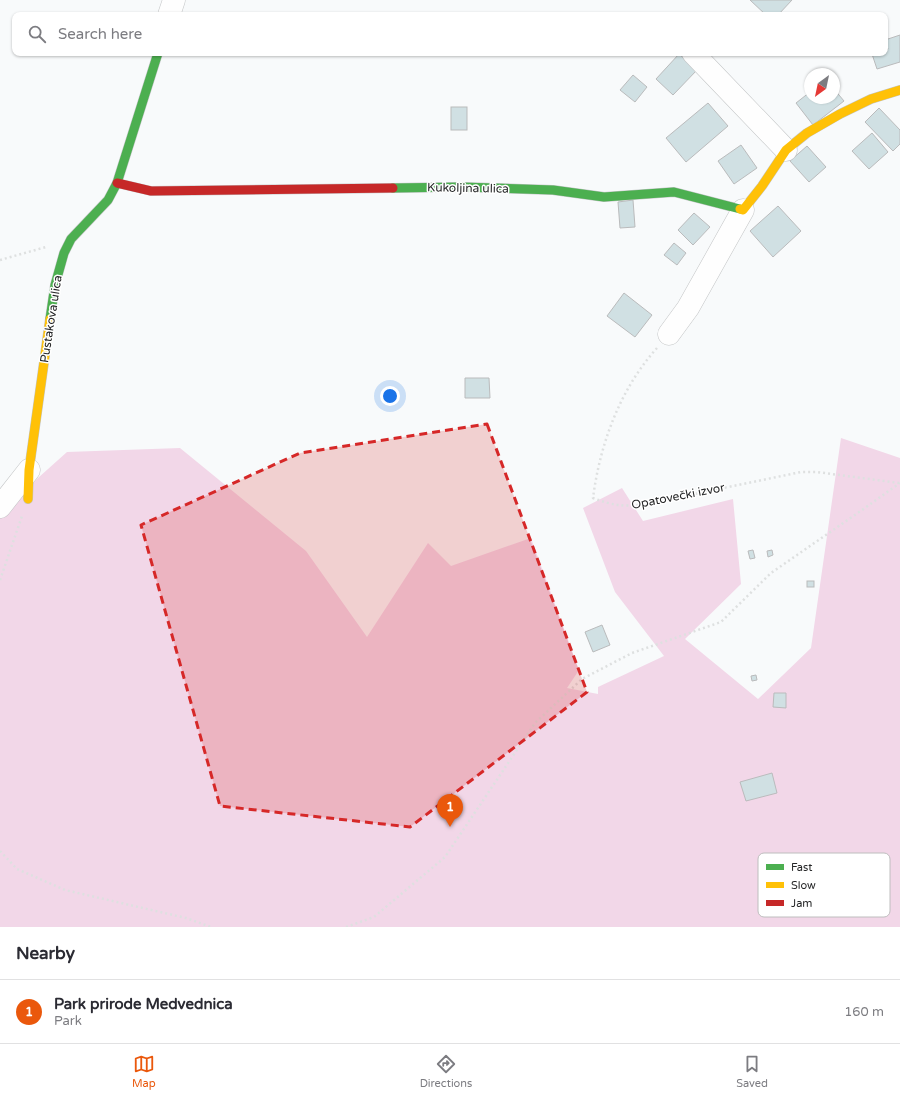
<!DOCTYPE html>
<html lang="en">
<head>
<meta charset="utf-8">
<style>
	body { margin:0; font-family:"Varela Round",sans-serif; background:#f7f7f7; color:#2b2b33 }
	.compass { position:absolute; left:804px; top:68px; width:36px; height:36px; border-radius:50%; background:#fff; box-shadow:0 1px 3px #0004; rotate:213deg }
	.you { position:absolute; left:390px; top:396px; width:14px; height:14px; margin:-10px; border:3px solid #fff; border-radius:50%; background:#1a73e8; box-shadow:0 0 0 6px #1a73e833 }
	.badge { display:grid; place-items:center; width:26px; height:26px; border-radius:50%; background:#ea580c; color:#fff; font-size:13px; font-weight:700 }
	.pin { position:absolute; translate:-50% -33px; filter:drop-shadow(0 1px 2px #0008) }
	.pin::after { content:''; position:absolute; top:21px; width:14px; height:12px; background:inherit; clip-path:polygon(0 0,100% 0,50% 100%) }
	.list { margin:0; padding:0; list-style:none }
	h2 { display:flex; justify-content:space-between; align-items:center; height:52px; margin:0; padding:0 16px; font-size:17px }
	h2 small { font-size:13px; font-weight:400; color:#7c7c81 }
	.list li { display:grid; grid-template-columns:26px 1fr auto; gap:12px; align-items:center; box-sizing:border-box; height:64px; padding:0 16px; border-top:1px solid #e1e1e2 }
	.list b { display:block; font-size:15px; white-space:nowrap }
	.list p { margin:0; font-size:13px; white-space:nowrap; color:#7c7c81 }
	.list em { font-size:13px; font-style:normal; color:#7c7c81 }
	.icon { flex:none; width:22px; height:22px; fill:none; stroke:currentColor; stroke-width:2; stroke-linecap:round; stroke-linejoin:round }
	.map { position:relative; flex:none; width:900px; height:927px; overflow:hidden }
	.search { position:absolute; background:#fff; box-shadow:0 1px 3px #0004; left:12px; right:12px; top:12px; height:44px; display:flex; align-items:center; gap:10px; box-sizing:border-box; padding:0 14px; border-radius:8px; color:#7c7c81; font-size:15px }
	.sheet { height:116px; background:#fff }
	nav { display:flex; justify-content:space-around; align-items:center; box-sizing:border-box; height:56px; border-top:1px solid #e1e1e2; background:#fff; font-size:11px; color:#7c7c81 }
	nav a { display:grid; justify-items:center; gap:2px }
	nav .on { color:#ea580c }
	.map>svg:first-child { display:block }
</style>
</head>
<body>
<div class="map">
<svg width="900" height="927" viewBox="0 0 900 927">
	<rect width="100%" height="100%" fill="#f8fafb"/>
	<!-- green -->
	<polygon fill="#f2d7e8" points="841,438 900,458 900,927 0,927 0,512 67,452 180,448 306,551 367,637 428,543 451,566 531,538 579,670 567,688 598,694 598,687 664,656 615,592 583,508 622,488 643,521 733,499 741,584 685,639 758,699 811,648"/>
	<!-- building -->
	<g fill="#d0e0e3" stroke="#babbbc">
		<polygon points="750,0 792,0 778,15 766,15"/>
		<polygon points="900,35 900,62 877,69 872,54 885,53 885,50 888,49 885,40"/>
		<polygon points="679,54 697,70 673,95 656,79"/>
		<polygon points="633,75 647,87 635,102 620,90"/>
		<polygon points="834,89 844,101 813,125 796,103 810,92 810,98 834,98"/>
		<polygon points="708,103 728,126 686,162 666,138"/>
		<rect x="451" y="107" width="16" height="23"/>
		<polygon points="879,108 900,130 900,144 893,151 865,122"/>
		<polygon points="872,133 888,152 869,169 852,151"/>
		<polygon points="741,145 757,168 734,184 718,161"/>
		<polygon points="807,146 826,167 809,182 790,161"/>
		<polygon points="633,200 635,227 620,228 618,202"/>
		<polygon points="778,206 801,231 773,257 750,231"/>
		<polygon points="694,213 710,227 693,245 678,230"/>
		<polygon points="674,243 686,253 677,265 664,255"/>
		<polygon points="624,293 652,315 635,337 607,316"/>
		<polygon points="465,378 489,378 490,398 465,398"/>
		<polygon points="753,550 755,558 750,559 748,551"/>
		<polygon points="772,550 773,555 768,557 767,551"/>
		<rect x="807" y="581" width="7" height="6"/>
		<polygon points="602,625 610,645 593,652 585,632"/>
		<polygon points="756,675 757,680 752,681 751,676"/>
		<polygon points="774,693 786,693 786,708 773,707"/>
		<polygon points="772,773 777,793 746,801 740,782"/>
	</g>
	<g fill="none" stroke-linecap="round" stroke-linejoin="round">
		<!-- street casing -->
		<g stroke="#c3c5c6" stroke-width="23">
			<g id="street">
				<polyline points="169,15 174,0"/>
				<polyline points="693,53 786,150"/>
				<polyline points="669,334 688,308 743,210"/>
				<polyline points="0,507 29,470"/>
			</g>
		</g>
		<!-- fast casing -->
		<g stroke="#c3c5c6" stroke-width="10">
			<g id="fast">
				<polyline points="393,188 462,187 553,190 604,197 674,192 740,209"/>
				<polyline points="50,319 55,285 64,253 71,239 108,200 117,183 158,53"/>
			</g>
		</g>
		<!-- slow casing -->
		<g stroke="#c3c5c6" stroke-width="10">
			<g id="slow">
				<polyline points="740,209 743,210 762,186 786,150 807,133 840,114 871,99 900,90"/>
				<polyline points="28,499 29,470 50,319"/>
			</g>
		</g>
		<!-- jam casing -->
		<g stroke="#c3c5c6" stroke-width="10">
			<polyline id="jam" points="117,183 151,191 393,188"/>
		</g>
		<!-- path -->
		<g stroke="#dee0e0" stroke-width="2.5" stroke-dasharray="2 3" stroke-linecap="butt">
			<polyline points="0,260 46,247"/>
			<path d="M657,348C620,389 600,444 593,498C614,506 625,507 646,504L801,472H817L899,483"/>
			<polyline points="0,580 22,516"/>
			<polyline points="0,851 17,869 65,890 186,918 211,927"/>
			<polyline points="346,927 374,917 445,857 535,723 582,679 632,653 721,622 771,573 862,510 900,483"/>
		</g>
		<!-- street -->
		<use href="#street" stroke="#fefefe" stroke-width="22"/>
		<!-- fast -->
		<use href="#fast" stroke="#4caf50" stroke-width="9"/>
		<!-- slow -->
		<use href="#slow" stroke="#ffc107" stroke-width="9"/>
		<!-- jam -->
		<use href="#jam" stroke="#c62828" stroke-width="9"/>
	</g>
	<!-- marked area -->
	<path fill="#d62828" fill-opacity="0.2" stroke="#d62828" stroke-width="3" stroke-dasharray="8 5" stroke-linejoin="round" d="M487,424L587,692L410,827L220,806L141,525L300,453Z"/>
	<g text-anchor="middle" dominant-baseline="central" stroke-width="3" stroke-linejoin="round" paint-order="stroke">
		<!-- street labels -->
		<g font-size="12" fill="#252627" stroke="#fff">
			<text transform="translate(468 188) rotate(1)">Kukoljina ulica</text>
			<text transform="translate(51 319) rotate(-81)">Pustakova ulica</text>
			<text transform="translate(678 496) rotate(-11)">Opatovečki izvor</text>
		</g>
	</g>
	<!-- legend -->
	<rect x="758" y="853" width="132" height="64" rx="6" fill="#fff" stroke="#bebebe" stroke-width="1"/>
	<rect x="766" y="864" width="18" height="6" fill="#4caf50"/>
	<rect x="766" y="882" width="18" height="6" fill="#ffc107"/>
	<rect x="766" y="900" width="18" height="6" fill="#c62828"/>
	<g font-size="11" fill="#252627">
		<text x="791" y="871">Fast</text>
		<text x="791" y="889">Slow</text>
		<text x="791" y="907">Jam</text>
	</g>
</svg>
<svg class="compass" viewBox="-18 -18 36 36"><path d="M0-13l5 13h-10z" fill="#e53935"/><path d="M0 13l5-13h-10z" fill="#7c7c81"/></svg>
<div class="you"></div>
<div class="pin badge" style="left:450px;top:827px">1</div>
<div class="search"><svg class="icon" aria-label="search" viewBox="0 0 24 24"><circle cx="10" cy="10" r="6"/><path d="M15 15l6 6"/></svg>Search here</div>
</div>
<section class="sheet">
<h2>Nearby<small></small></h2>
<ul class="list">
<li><span class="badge">1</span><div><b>Park prirode Medvednica</b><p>Park</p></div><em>160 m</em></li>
</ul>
</section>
<nav>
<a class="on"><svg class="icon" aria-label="map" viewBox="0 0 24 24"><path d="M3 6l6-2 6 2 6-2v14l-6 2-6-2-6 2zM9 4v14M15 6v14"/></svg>Map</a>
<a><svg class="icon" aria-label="directions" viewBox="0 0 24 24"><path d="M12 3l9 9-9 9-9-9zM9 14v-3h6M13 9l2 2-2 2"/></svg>Directions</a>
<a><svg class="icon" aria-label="saved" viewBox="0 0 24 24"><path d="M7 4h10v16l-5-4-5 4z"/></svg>Saved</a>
</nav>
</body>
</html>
